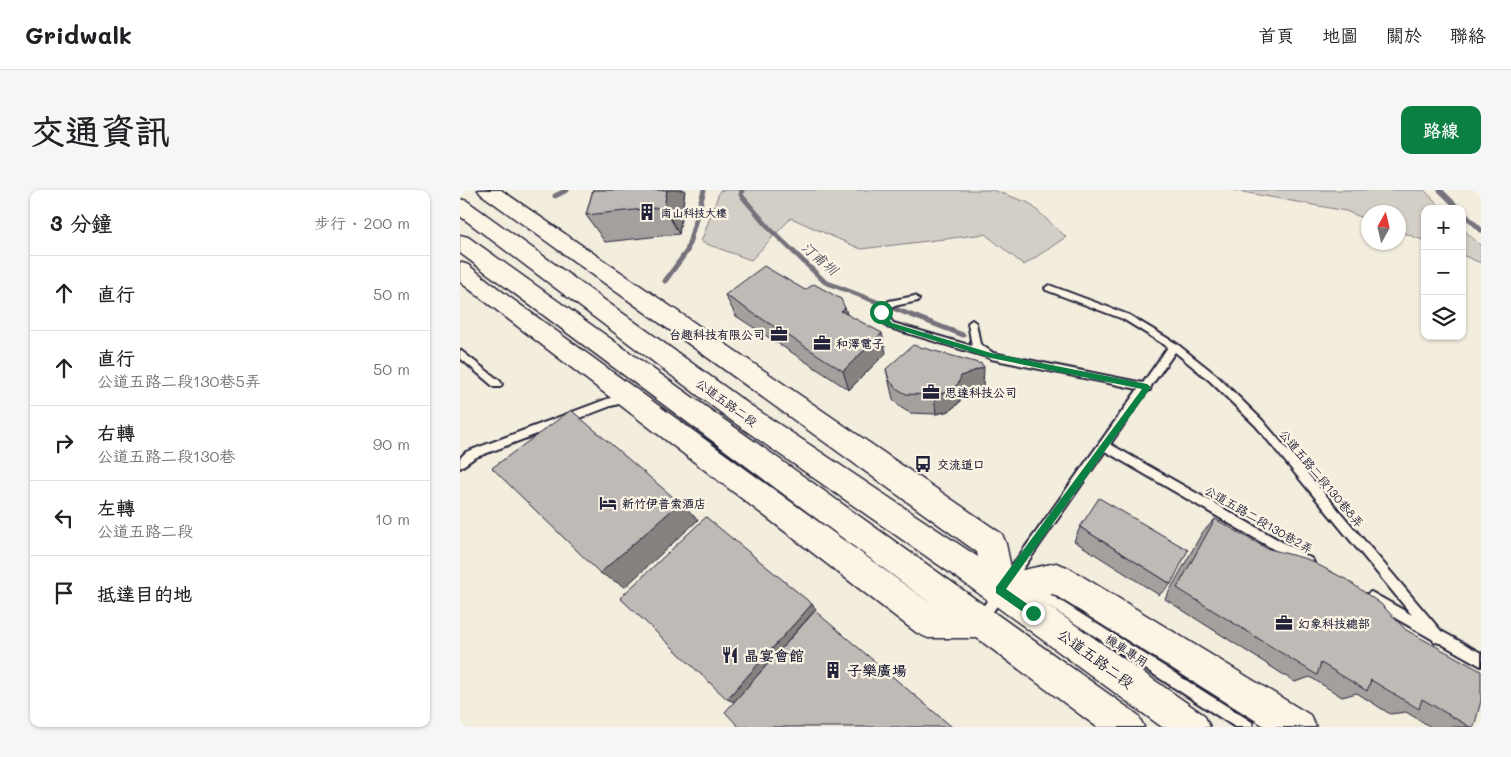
<!DOCTYPE html>
<html lang="zh-TW">
<head>
<meta charset="utf-8">
<style>
	body { margin:0; font-family:Mali,"LXGW WenKai TC",sans-serif; background:#f6f6f6; color:#202124 }
	.controls { position:absolute; right:15px; top:15px; display:grid; overflow:hidden; border-radius:10px; box-shadow:0 1px 4px #0004 }
	.controls button { width:45px; height:45px; display:grid; place-items:center; padding:0; border:0; border-bottom:1px solid #e0e0e0; background:#fff; color:#202124; font:25px sans-serif }
	.compass { position:absolute; left:901px; top:15px; width:45px; height:45px; border-radius:50%; background:#fff; box-shadow:0 1px 4px #0004; rotate:8deg }
	.stop { position:absolute; width:15px; height:15px; margin:-11px; border:4px solid #0b8043; border-radius:50%; background:#fff }
	.stop.end { background:#0b8043; border-color:#fff; box-shadow:0 1px 5px #0008 }
	.list { margin:0; padding:0; list-style:none }
	h2 { display:flex; justify-content:space-between; align-items:center; height:65px; margin:0; padding:0 20px; font-size:21px }
	h2 small { font-size:16px; font-weight:400; color:#757577 }
	.list li { display:grid; grid-template-columns:32px 1fr auto; gap:15px; align-items:center; box-sizing:border-box; height:75px; padding:0 20px; border-top:1px solid #e0e0e0 }
	.list b { display:block; font-size:19px; white-space:nowrap }
	.list p { margin:0; font-size:16px; white-space:nowrap; color:#757577 }
	.list em { font-size:16px; font-style:normal; color:#757577 }
	.icon { flex:none; width:28px; height:28px; fill:none; stroke:currentColor; stroke-width:2; stroke-linecap:round; stroke-linejoin:round }
	.map { position:relative; flex:none; width:1021px; height:537px; overflow:hidden; border-radius:10px }
	header { display:flex; align-items:center; gap:30px; box-sizing:border-box; height:70px; padding:0 25px; background:#fff; border-bottom:1px solid #e0e0e0 }
	header strong { font-size:24px }
	nav { display:flex; gap:28px; margin-inline-start:auto; font-size:18px }
	.intro { display:flex; align-items:center; justify-content:space-between; box-sizing:border-box; height:120px; padding:0 30px }
	h1 { margin:0; font-size:35px }
	.button { padding:12px 22px; border-radius:10px; background:#0b8043; color:#fff; font-size:18px; font-weight:700 }
	main { display:flex; gap:30px; padding:0 30px }
	aside { flex:1; background:#fff; border-radius:10px; box-shadow:0 1px 4px #0004 }
	.map>svg:first-child { display:block }
</style>
</head>
<body>
<header>
<strong>Gridwalk</strong>
<nav><a>首頁</a><a>地圖</a><a>關於</a><a>聯絡</a></nav>
</header>
<div class="intro"><h1>交通資訊</h1><a class="button">路線</a></div>
<main>
<aside>
<h2>3 分鐘<small>步行 · 200 m</small></h2>
<ul class="list">
<li><svg class="icon" aria-label="ahead" viewBox="0 0 24 24"><path d="M12 20V5M6 11l6-6 6 6"/></svg><div><b>直行</b></div><em>50 m</em></li>
<li><svg class="icon" aria-label="ahead" viewBox="0 0 24 24"><path d="M12 20V5M6 11l6-6 6 6"/></svg><div><b>直行</b><p>公道五路二段130巷5弄</p></div><em>50 m</em></li>
<li><svg class="icon" aria-label="right" viewBox="0 0 24 24"><path d="M7 20v-9h11M14 6l5 5-5 5"/></svg><div><b>右轉</b><p>公道五路二段130巷</p></div><em>90 m</em></li>
<li><svg class="icon" aria-label="left" viewBox="0 0 24 24"><path d="M17 20v-9H6M10 6l-5 5 5 5"/></svg><div><b>左轉</b><p>公道五路二段</p></div><em>10 m</em></li>
<li><svg class="icon" aria-label="arrive" viewBox="0 0 24 24"><path d="M6 21V4h12l-3 4 3 4H6"/></svg><div><b>抵達目的地</b></div></li>
</ul>
</aside>
<div class="map">
<svg width="1021" height="537" viewBox="0 0 1021 537">
	<rect width="100%" height="100%" fill="#f3edde"/>
	<filter id="ink" filterUnits="userSpaceOnUse"><feTurbulence type="fractalNoise" baseFrequency=".02" numOctaves="2"/><feDisplacementMap in="SourceGraphic" scale="10" xChannelSelector="R" yChannelSelector="G"/><feConvolveMatrix kernelMatrix="1 2 1 2 8 2 1 2 1" color-interpolation-filters="sRGB"/></filter>
	<g filter="url(#ink)">
		<!-- green -->
		<g fill="#d4cfc6" stroke="#7b7880">
			<polygon points="260,0 533,0 569,13 606,47 564,75 525,44 401,59 331,28 291,70 241,52"/>
			<polygon points="772,0 964,0 983,19 965,19 965,51 939,41 938,22 908,22 908,30 886,21"/>
			<polygon points="1002,38 1021,56 1021,73 1002,65"/>
		</g>
		<g fill="none" stroke-linecap="round" stroke-linejoin="round">
			<!-- stream -->
			<g stroke="#75727b" stroke-width="5">
				<polyline points="282,0 281,5 310,39 365,92 503,145"/>
				<polyline points="980,0 999,19"/>
				<polyline points="95,6 107,0"/>
				<polyline points="1002,22 1021,40"/>
				<polyline points="205,91 227,61 244,0"/>
			</g>
			<!-- lane casing -->
			<g stroke="#22223b" stroke-width="4">
				<g id="lane">
					<polygon points="589,95 669,125 717,154 756,185 802,230 981,441 1021,463 1021,476 980,453 975,452 972,449 907,412 905,408 907,404 911,402 952,425 796,236 750,191 715,162 691,196 690,200 688,200 650,254 852,369 854,373 852,377 848,378 844,377 645,261 525,433 521,435 517,433 515,429 517,425 678,199 531,169 524,166 427,137 417,122 429,111 455,106 459,109 458,111 434,116 426,123 433,133 512,156 508,133 512,130 516,133 520,154 533,163 683,193 708,157 663,129 586,100 585,98"/>
					<polygon points="0,160 40,191 42,194 40,197 34,197 0,168"/>
					<polygon points="167,204 172,208 170,211 151,216 14,268 0,278 0,268 6,262 147,209"/>
					<polygon points="568,399 588,403 792,532 793,537 775,537 582,412 564,409 562,405 564,401"/>
				</g>
			</g>
			<!-- secondary casing -->
			<g stroke="#22223b" stroke-width="3">
				<g id="secondary">
					<polygon points="18,0 41,0 542,344 546,354 554,392 744,525 750,537 702,537 499,389 272,231 0,26 0,9 7,11 290,215 518,367 517,362 21,4"/>
					<polygon points="0,45 8,47 678,525 684,537 637,537 517,448 468,448 457,443 0,92 0,72 8,75 48,106 474,416 0,63"/>
				</g>
			</g>
			<!-- highway casing -->
			<g stroke="#22223b" stroke-width="3">
				<g id="highway">
					<polygon points="596,373 607,377 850,525 856,537 806,537 593,404 540,415 529,411 524,400 529,389 540,385"/>
					<polygon points="662,516 677,525 683,537 646,537 644,534 650,522"/>
				</g>
			</g>
			<!-- lane -->
			<use href="#lane" fill="#fcf5e5" fill-rule="evenodd"/>
			<!-- secondary -->
			<use href="#secondary" fill="#fcf5e5" fill-rule="evenodd"/>
			<!-- highway -->
			<use href="#highway" fill="#fcf5e5" fill-rule="evenodd"/>
		</g>
		<!-- wall -->
		<g fill="#a4a09d" stroke="#22223b">
			<polygon points="133,0 225,0 219,44 145,52 126,25"/>
			<polygon points="345,100 385,118 387,124 426,163 389,200 276,126 265,105"/>
			<polygon points="426,179 523,197 502,205 499,213 489,221 476,224 450,223 440,217 433,209"/>
			<polygon points="755,329 1014,537 971,537 946,522 930,524 897,503 882,507 850,487 835,492 705,409 742,343"/>
			<polygon points="620,337 711,394 699,405 614,351"/>
		</g>
		<!-- shaded-wall -->
		<g fill="#86827f" stroke="#22223b">
			<polygon points="207,0 225,0 219,44 204,17"/>
			<polygon points="385,118 391,139 381,121"/>
			<polygon points="422,143 426,163 389,200 383,181"/>
			<polygon points="524,177 523,197 502,205 499,213 489,221 476,224 474,205 501,186"/>
			<polygon points="220,313 238,330 165,397 140,383"/>
			<polygon points="352,414 356,419 274,512 267,509"/>
		</g>
		<!-- building -->
		<g fill="#bfbab6" stroke="#22223b">
			<polygon points="133,0 207,0 204,17 126,25"/>
			<polygon points="304,76 345,100 354,94 381,109 385,118 381,121 422,143 383,181 265,105"/>
			<polygon points="453,155 522,174 524,177 501,186 498,194 488,202 474,205 446,204 436,198 429,190 426,179"/>
			<polygon points="111,220 220,313 140,383 32,278"/>
			<polygon points="639,308 728,360 711,394 620,337"/>
			<polygon points="246,327 352,414 267,509 160,408"/>
			<polygon points="755,329 806,358 847,369 887,390 921,414 946,440 1021,481 1021,511 1014,537 1010,537 962,509 959,519 911,490 907,501 861,473 857,485 717,398"/>
			<polygon points="355,421 492,537 279,537 265,522"/>
		</g>
	</g>
	<!-- route -->
	<polygon fill="#0b8043" points="421,119 432,133 531,163 687,194 691,197 546,399 576,420 576,427 570,427 536,403 536,397 682,199 531,168 427,136 417,122"/>
	<!-- icons -->
	<defs>
		<g id="building-bare" transform="scale(1.35)"><path d="M-4-6H4V6H1V3H-1V6H-4ZM-2.5-4.3h1.7v1.8h-1.7ZM.8-4.3h1.7v1.8H.8ZM-2.5-1h1.7V.8h-1.7ZM.8-1h1.7V.8H.8Z" fill="#22223b" stroke="#fcf5e5" stroke-width="2.5" paint-order="stroke"/></g>
		<g id="office-bare" transform="scale(1.35)"><path d="M-6-3h4V-5.5h4V-3h4V5H-6ZM-1-4.5V-3h2v-1.5ZM-6 0V1H6V0Z" fill="#22223b" stroke="#fcf5e5" stroke-width="2.5" paint-order="stroke"/></g>
		<g id="bus-bare" transform="scale(1.35)"><path d="M-5-6H5V4H4V6H2V4H-2V6H-4V4H-5ZM-3.5-4V0h7V-4ZM-3.5 1.2v1.5H-2V1.2ZM2 1.2v1.5H3.5V1.2Z" fill="#22223b" stroke="#fcf5e5" stroke-width="2.5" paint-order="stroke"/></g>
		<g id="hotel-bare" transform="scale(1.35)"><path d="M-6-4.5h1.5V1H6V5H4.5V3h-9V5H-6ZM-4 0a1.8 1.8 0 1 1 3.6 0ZM.5 0V-2.5h3Q6-2.5 6 0Z" fill="#22223b" stroke="#fcf5e5" stroke-width="2.5" paint-order="stroke"/></g>
		<g id="restaurant-bare" transform="scale(1.35)"><path d="M-5-6h1v4h1v-4h1v4h1v-4h1v5L-1.5 .5V6h-2V.5L-5-1ZM5-6V6H3V1.5H1.5Q1.5-4 5-6Z" fill="#22223b" stroke="#fcf5e5" stroke-width="2.5" paint-order="stroke"/></g>
	</defs>
	<g fill-rule="evenodd">
		<use href="#building-bare" x="187" y="22"/>
		<use href="#office-bare" x="319" y="144"/>
		<use href="#office-bare" x="362" y="153"/>
		<use href="#office-bare" x="471" y="202"/>
		<use href="#bus-bare" x="463" y="274"/>
		<use href="#hotel-bare" x="148" y="313"/>
		<use href="#office-bare" x="824" y="433"/>
		<use href="#restaurant-bare" x="270" y="465"/>
		<use href="#building-bare" x="373" y="480"/>
	</g>
	<g text-anchor="middle" dominant-baseline="central" stroke-width="4.5" stroke-linejoin="round" paint-order="stroke">
		<!-- far-poi labels -->
		<g font-size="11" font-weight="bold" fill="#22223b" stroke="#fcf5e5" text-anchor="start">
			<text x="201" y="22">南山科技大樓</text>
		</g>
		<!-- poi labels -->
		<g font-size="12" font-weight="bold" fill="#22223b" stroke="#fcf5e5" text-anchor="start">
			<text x="305" y="144" text-anchor="end">台趣科技有限公司</text>
			<text x="376" y="153">和澤電子</text>
			<text x="485" y="202">思達科技公司</text>
			<text x="477" y="274">交流道口</text>
			<text x="162" y="313">新竹伊普索酒店</text>
			<text x="838" y="433">幻象科技總部</text>
		</g>
		<!-- street labels -->
		<g font-size="12" fill="#22223b" stroke="#fcf5e5">
			<text transform="translate(267 212) rotate(36)">公道五路二段</text>
			<text transform="translate(862 288) rotate(50)">公道五路二段130巷8弄</text>
			<text transform="translate(799 329) rotate(30)">公道五路二段130巷2弄</text>
			<text transform="translate(667 460) rotate(33)">機車專用</text>
		</g>
		<!-- water labels -->
		<g font-size="14" font-style="italic" fill="#525160" stroke="#fcf5e5">
			<text transform="translate(360 68) rotate(40)">汀甫圳</text>
		</g>
		<!-- near-poi labels -->
		<g font-size="15" font-weight="bold" fill="#22223b" stroke="#fcf5e5" text-anchor="start">
			<text x="284" y="465">晶宴會館</text>
			<text x="387" y="480">子樂廣場</text>
		</g>
		<!-- near-street labels -->
		<g font-size="15" fill="#22223b" stroke="#fcf5e5">
			<text transform="translate(636 468) rotate(36)">公道五路二段</text>
		</g>
	</g>
</svg>
<div class="controls">
<button>+</button>
<button>−</button>
<button><svg class="icon" aria-label="layers" viewBox="0 0 24 24"><path d="M12 4l9 5-9 5-9-5zM3 14l9 5 9-5"/></svg></button>
</div>
<svg class="compass" viewBox="-18 -18 36 36"><path d="M0-13l5 13h-10z" fill="#e53935"/><path d="M0 13l5-13h-10z" fill="#757577"/></svg>
<div class="stop" style="left:421px;top:122px"></div>
<div class="stop end" style="left:573px;top:423px"></div>
</div>
</main>
</body>
</html>
